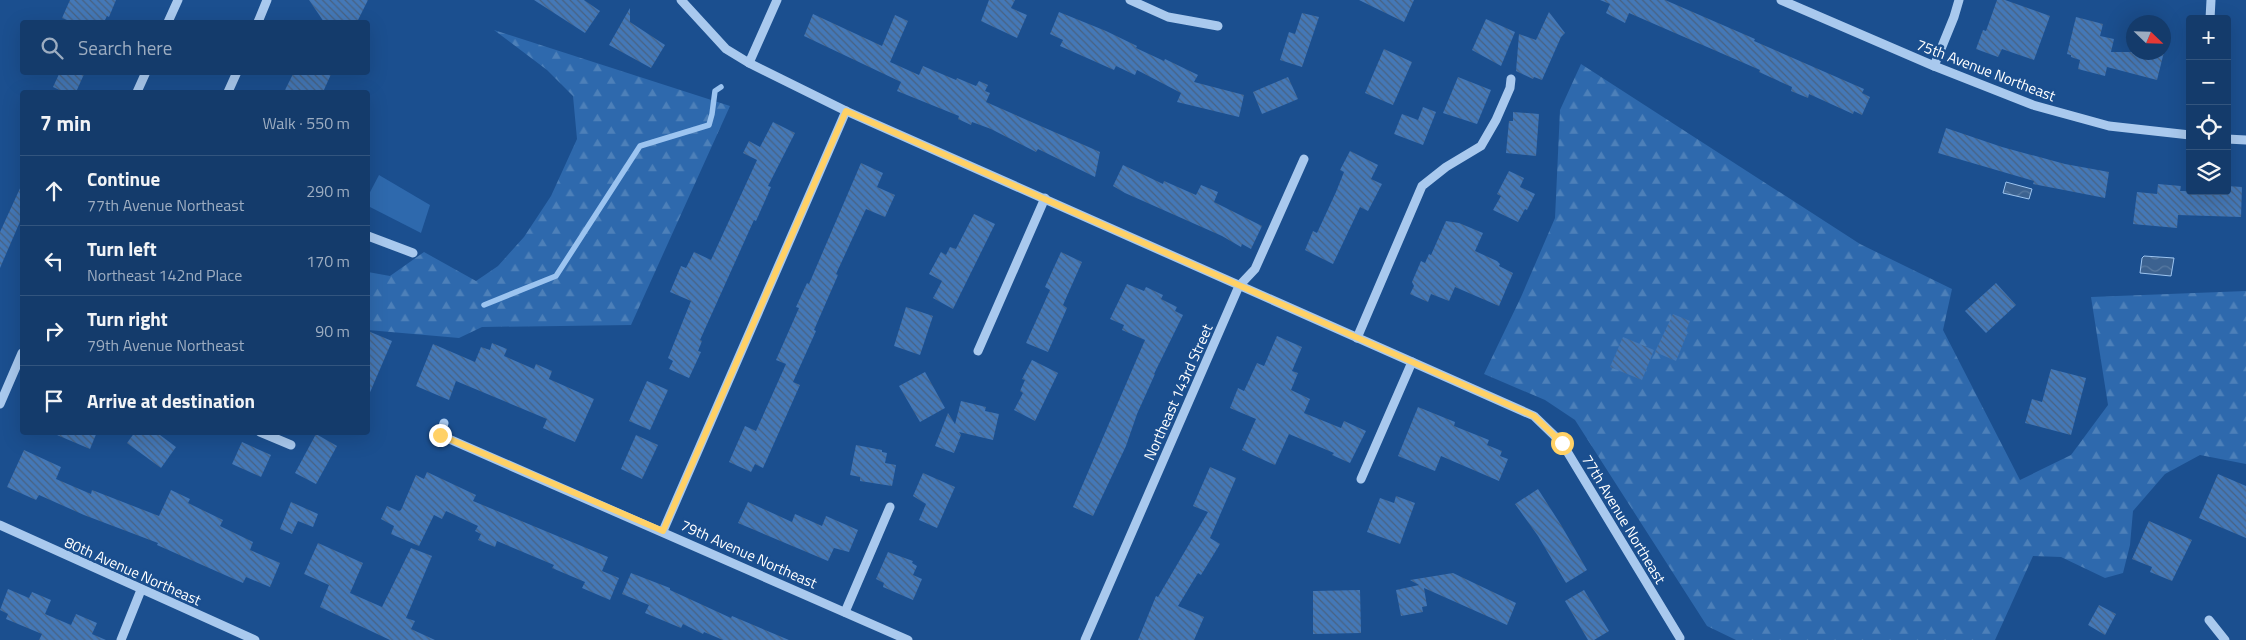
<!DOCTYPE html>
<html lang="en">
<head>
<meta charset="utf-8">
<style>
	body { margin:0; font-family:"Titillium Web",sans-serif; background:#1d4271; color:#f1f3f6 }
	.controls { position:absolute; right:15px; top:15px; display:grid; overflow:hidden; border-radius:5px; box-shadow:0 5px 20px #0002 }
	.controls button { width:45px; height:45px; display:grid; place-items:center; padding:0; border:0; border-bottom:1px solid #33557e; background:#143b6b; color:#f1f3f6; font:25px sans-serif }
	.compass { position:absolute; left:2126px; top:15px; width:45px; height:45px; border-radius:50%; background:#143b6b; box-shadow:0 5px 20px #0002; rotate:113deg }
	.stop { position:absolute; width:15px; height:15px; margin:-11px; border:4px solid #ffd166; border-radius:50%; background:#fff }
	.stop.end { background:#ffd166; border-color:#fff; box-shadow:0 1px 5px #0008 }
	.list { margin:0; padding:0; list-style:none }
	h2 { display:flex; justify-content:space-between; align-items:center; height:65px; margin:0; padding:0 20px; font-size:21px }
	h2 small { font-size:16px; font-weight:400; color:#9dadc1 }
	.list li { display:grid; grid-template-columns:32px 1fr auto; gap:15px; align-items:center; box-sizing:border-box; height:70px; padding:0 20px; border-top:1px solid #33557e }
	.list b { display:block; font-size:19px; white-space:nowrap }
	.list p { margin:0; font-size:16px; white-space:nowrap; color:#9dadc1 }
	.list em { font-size:16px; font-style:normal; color:#9dadc1 }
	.icon { flex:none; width:28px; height:28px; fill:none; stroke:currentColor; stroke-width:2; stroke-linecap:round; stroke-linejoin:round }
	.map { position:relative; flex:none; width:2246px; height:640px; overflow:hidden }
	.search { position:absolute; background:#143b6b; box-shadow:0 5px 20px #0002; left:20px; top:20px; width:350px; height:55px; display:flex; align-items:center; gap:12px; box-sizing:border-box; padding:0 18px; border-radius:5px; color:#9dadc1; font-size:19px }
	.panel { position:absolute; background:#143b6b; box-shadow:0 5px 20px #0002; left:20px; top:90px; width:350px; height:345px; border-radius:5px }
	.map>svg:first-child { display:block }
</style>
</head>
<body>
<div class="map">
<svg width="2246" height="640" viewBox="0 0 2246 640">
	<defs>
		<pattern id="forest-firs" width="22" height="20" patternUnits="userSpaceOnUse" patternTransform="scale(1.25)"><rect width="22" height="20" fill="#2e69ad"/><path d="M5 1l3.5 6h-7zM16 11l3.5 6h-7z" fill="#4d80b9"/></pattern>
		<pattern id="water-waves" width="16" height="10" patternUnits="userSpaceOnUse" patternTransform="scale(1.25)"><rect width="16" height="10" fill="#3c6290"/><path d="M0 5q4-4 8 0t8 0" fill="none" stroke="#597aa1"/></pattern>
		<pattern id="building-back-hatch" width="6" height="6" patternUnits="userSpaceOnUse" patternTransform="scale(1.25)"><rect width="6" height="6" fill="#4478b7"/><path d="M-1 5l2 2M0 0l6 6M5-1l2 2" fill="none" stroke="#486282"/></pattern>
	</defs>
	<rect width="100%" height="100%" fill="#1b4f8f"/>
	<!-- forest -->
	<g fill="url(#forest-firs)">
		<polygon points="494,30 730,106 631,325 482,327 459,338 368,330 368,272 390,276 424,252 476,281 498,266 524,237 551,196 577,139 573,96 547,70"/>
		<polygon points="1581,64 1860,244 1952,289 1943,330 2020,480 2071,455 2108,405 2091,297 2246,291 2246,464 2200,455 2165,474 2133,511 2130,545 2123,573 2105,578 2061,557 2033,556 1995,640 1736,640 1707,626 1575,420 1545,400 1484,374 1521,297 1555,218 1560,110"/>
	</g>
	<!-- garden -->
	<polygon fill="#2e69ad" points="379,175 430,205 421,233 368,206 368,196"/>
	<!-- water -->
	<g fill="url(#water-waves)" stroke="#9cc4f0">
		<polygon points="2006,182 2032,189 2029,199 2003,193"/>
		<polygon points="2144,256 2174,258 2171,276 2140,273 2142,258"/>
	</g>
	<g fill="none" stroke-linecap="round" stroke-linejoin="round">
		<!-- stream -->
		<polyline stroke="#9cc4f0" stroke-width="5.5" points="484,305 556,276 640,146 709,125 712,114 715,91 721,87"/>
	</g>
	<!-- building -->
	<g fill="url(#building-back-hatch)">
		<polygon points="70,0 116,0 109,17 107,16 104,22 72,22 62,18"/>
		<polygon points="309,0 368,0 357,22 324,22"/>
		<polygon points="534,0 584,0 600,11 585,33"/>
		<polygon points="989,0 1015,0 1011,8 1027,15 1017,38 981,21"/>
		<polygon points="1359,0 1414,0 1404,22"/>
		<polygon points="1600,0 1665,0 1755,39 1754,41 1864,89 1862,93 1870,97 1862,115 1854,111 1853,114 1809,94 1808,98 1791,91 1792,87 1759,72 1760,70 1629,13 1625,23 1606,13 1610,4"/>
		<polygon points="1997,0 2005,0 2050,16 2034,60 2002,49 1998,57 1976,49 1983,30 1986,31"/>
		<polygon points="630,8 630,22 665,45 651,68 609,45"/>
		<polygon points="1059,12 1106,31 1137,46 1136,48 1164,61 1165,59 1198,75 1194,82 1244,95 1239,117 1177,102 1181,93 1137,70 1135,75 1116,66 1114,70 1060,46 1063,40 1050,34"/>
		<polygon points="1549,12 1565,33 1561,37 1542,80 1534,77 1533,79 1516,71 1519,34 1536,40"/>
		<polygon points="1302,13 1319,17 1302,67 1280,60 1289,32 1295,34"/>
		<polygon points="813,14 882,46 895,15 908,21 890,62 919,75 923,66 956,80 957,78 976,86 979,81 988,85 985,91 990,93 986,102 1100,152 1095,177 1038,149 1036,152 991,129 972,122 971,125 958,119 959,116 897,91 901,82 804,36"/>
		<polygon points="2076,17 2103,24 2100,36 2114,39 2111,52 2164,52 2157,80 2107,67 2105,76 2078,69 2080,60 2071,57 2071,55 2067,54"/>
		<polygon points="1486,19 1515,32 1501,66 1472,50"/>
		<polygon points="1384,49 1412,62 1393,105 1365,93"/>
		<polygon points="60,72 85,72 76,92 64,92 53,87"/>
		<polygon points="294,72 332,72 323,92 284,92"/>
		<polygon points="1288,77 1298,99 1262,114 1253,92"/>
		<polygon points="1458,77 1491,90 1477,124 1443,113"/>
		<polygon points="1423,107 1436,112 1423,145 1394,134 1402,114 1418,120"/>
		<polygon points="1513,112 1539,114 1536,156 1506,153 1509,121 1513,121"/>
		<polygon points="773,122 795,133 768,186 771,187 756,221 754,220 700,340 702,341 698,351 701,352 689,378 669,369 673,361 668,358 691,301 670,292 681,266 686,268 694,252 711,260 757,160 743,153 749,141 760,147"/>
		<polygon points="1946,128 2002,147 2065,164 2109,172 2105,198 2033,184 2034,181 1938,153"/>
		<polygon points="1350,151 1378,165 1371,179 1382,184 1368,211 1360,207 1333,264 1305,250 1313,231 1317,233 1336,192 1344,172 1340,170"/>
		<polygon points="861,163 883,173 877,187 895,195 885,217 866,209 836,274 838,275 814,330 816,331 793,382 800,385 763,468 755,464 751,472 729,462 745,426 756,431 786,364 776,360 799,308 796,307 807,283 809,284"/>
		<polygon points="1123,165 1163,184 1164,181 1196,195 1201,185 1218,192 1214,202 1262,226 1251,249 1242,244 1241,247 1222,236 1125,193 1113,186"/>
		<polygon points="1509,171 1524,178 1520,187 1535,194 1527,210 1525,209 1518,222 1493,210 1501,196 1497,194"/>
		<polygon points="22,184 22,217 0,268 0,232"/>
		<polygon points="2158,184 2181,186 2180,191 2227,191 2227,186 2242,187 2241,217 2178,215 2177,228 2133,224 2137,192 2157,194"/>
		<polygon points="974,214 995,224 953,309 933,298 942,281 929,274 941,252 946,255 950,247 956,249"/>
		<polygon points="1446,221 1459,223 1483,233 1475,251 1497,261 1500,264 1499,266 1513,273 1499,306 1455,287 1449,301 1431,294 1428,302 1410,294 1414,286 1412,282 1421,261 1425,263 1429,254 1431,255"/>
		<polygon points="1061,252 1082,262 1063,305 1067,308 1048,352 1026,343 1050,290 1045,287"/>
		<polygon points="1996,283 2016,305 1986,333 1965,311"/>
		<polygon points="1127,284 1144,291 1146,287 1163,295 1161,299 1177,307 1175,311 1183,315 1154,374 1155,374 1137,414 1126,446 1093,516 1073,507 1145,340 1122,330 1124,325 1110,319"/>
		<polygon points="906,307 933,316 920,355 894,346"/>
		<polygon points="1673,314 1690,321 1685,333 1687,334 1676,361 1655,352"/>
		<polygon points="368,331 392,341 368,397"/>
		<polygon points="1277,336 1302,347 1292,371 1298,373 1291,390 1310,399 1304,413 1341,428 1344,421 1366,431 1350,463 1332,455 1334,453 1289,434 1275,465 1242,450 1256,419 1230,408 1238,388 1244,391 1257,363 1264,366"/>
		<polygon points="1623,337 1654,350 1642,380 1610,367"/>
		<polygon points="492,343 507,349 504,356 534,369 536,364 552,371 549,379 594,399 575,442 543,428 547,419 456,381 449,400 416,386 433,344 475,362 481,347 490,350"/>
		<polygon points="1032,360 1058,373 1035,421 1014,410 1023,393 1020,391 1025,380 1022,379"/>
		<polygon points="2051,369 2086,378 2071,435 2025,423 2032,399 2042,402"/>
		<polygon points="925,372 945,408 920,422 899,386"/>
		<polygon points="647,381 668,390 650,430 629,421"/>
		<polygon points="961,401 986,407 985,411 999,414 993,440 959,432 961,435 954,453 935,446 948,413 955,424"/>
		<polygon points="1418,407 1455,422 1454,426 1489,440 1487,445 1502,451 1500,456 1508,459 1499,481 1441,456 1435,471 1398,456"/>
		<polygon points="50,432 97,432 90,449"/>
		<polygon points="135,432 156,432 176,447 161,468 127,443"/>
		<polygon points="316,434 337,446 316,484 295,473"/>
		<polygon points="636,435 658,445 642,479 621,469"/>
		<polygon points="242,442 271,455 261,477 232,464"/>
		<polygon points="856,445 882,450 882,452 887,453 885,463 896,465 892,486 860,481 860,477 850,475"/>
		<polygon points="24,450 61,467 56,479 91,494 92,490 159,516 171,490 190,499 188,503 223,520 220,526 253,542 250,550 280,563 270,587 246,577 243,583 157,545 158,543 84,515 39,495 36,500 7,487"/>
		<polygon points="1210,467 1236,478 1210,538 1220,544 1201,575 1198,573 1178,606 1204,617 1194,640 1138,640 1156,596 1158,597 1208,512 1193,506"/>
		<polygon points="427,472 476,495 473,501 608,557 602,571 619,578 610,600 582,588 585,582 552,568 554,565 497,541 495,547 478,540 481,534 475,531 478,526 446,511 442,519 434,515 419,546 391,534 394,526 381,519 387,506 399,511 401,510 416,475 424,479"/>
		<polygon points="923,473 955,487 937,528 919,520 926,504 913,496"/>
		<polygon points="2218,474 2246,486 2246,538 2199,518"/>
		<polygon points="1538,489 1561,525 1587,570 1566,583 1538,536 1515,504"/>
		<polygon points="1396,496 1415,503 1400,544 1367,532 1380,498 1394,503"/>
		<polygon points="291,502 318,514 313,527 298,521 292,534 280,529"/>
		<polygon points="748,502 792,522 795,514 822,526 826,516 858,530 849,552 834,548 828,561 738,523"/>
		<polygon points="2149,521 2192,540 2172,581 2150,572 2152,567 2132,559"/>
		<polygon points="318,543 363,563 350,593 382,607 411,548 432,556 406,618 415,621 411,629 435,640 390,640 320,607 329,585 304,574"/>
		<polygon points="888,552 913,561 912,563 917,566 913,575 922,579 913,600 883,587 884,583 876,579"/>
		<polygon points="631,573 670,588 670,590 731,618 732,616 789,640 723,640 704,632 703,634 683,624 681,628 645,613 649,605 622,594"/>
		<polygon points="1453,573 1516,603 1507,625 1424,588 1427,606 1422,607 1423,612 1401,616 1396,590 1419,585 1410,580"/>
		<polygon points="8,589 29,598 32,592 51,600 45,614 71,625 76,614 97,623 92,634 106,640 39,640 42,634 6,619 8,614 0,610"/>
		<polygon points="1360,590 1361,633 1313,634 1313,591"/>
		<polygon points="1584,590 1609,631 1594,640 1588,640 1565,601"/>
		<polygon points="2099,605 2116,614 2105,635 2088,625"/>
	</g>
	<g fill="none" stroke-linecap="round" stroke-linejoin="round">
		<!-- minor -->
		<g stroke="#a9c9ee" stroke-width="9">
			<polyline points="681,0 726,49 749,63 846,111 1534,416 1562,443 1680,638"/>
			<polyline points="1130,0 1168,17 1218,26"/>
			<polyline points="1781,0 1934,66 2033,105 2109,126 2190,135"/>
			<polyline points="2210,19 2211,0"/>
			<polyline points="168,22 178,0"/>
			<polyline points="258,22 267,0"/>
			<polyline points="749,63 777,0"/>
			<polyline points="1934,66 1954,17 1959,0"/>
			<polyline points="137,92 146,72"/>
			<polyline points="228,92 237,72"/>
			<polyline points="2227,139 2246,140"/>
			<polyline points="368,236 413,253"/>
			<polyline points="1357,338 1422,186 1446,167 1481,146 1496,120 1510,88 1511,79"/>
			<polyline points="978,351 1045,198"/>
			<polyline points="0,404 22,353"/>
			<polyline points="444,423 440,435 908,640"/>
			<polyline points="260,432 291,445"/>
			<polyline points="1361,479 1412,362"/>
			<polyline points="0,525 255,640"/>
			<polyline points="663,531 846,111"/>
			<polyline points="845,612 890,507"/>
			<polyline points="2209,620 2225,640"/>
			<polyline points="121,640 141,590"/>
			<polyline points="1085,640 1239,286 1255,269 1304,159"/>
		</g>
	</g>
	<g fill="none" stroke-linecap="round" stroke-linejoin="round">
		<!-- route -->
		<polyline stroke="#ffd166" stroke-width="6" points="440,435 663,531 846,111 1534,416 1562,443"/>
	</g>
	<g text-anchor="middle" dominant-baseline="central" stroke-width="5" stroke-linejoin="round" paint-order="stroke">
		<!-- street labels -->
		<g font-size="15" fill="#fff" stroke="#1b4f8f">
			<text transform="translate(1986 70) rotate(21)">75th Avenue Northeast</text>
			<text transform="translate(1178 392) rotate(-66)">Northeast 143rd Street</text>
			<text transform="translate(1624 519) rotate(59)">77th Avenue Northeast</text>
			<text transform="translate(749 554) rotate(24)">79th Avenue Northeast</text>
			<text transform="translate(133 571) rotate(24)">80th Avenue Northeast</text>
		</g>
	</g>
</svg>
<div class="controls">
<button>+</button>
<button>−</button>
<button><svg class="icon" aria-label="locate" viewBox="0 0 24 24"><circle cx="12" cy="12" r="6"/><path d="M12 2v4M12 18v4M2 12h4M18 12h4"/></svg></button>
<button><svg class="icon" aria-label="layers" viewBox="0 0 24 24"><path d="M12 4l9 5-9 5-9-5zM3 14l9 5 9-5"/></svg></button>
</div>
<svg class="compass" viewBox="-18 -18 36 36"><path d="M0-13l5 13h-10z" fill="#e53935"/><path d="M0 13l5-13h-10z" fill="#9dadc1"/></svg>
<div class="stop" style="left:1562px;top:443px"></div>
<div class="stop end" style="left:440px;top:435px"></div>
<div class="search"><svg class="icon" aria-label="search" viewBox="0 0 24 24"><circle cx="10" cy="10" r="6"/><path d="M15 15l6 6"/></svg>Search here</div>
<section class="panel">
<h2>7 min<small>Walk · 550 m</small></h2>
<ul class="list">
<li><svg class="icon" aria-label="ahead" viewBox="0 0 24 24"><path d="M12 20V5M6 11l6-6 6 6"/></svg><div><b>Continue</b><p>77th Avenue Northeast</p></div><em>290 m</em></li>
<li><svg class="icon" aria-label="left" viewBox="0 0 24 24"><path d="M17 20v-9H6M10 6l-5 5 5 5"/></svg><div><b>Turn left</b><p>Northeast 142nd Place</p></div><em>170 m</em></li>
<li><svg class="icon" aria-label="right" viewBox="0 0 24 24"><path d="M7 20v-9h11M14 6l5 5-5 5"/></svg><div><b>Turn right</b><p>79th Avenue Northeast</p></div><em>90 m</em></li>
<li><svg class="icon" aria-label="arrive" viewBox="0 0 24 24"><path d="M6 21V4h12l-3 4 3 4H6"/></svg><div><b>Arrive at destination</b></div></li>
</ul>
</section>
</div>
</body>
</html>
